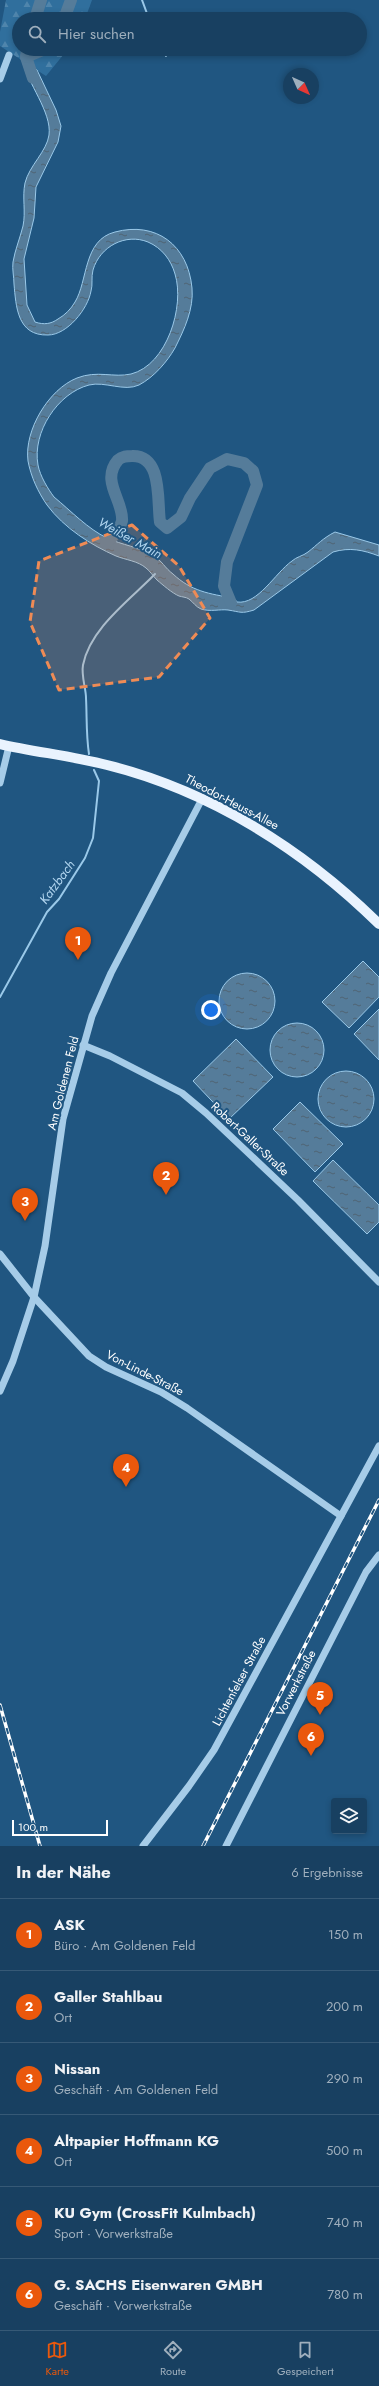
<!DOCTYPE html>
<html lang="de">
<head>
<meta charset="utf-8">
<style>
	body { margin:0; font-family:Jost,sans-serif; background:#214767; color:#f1f3f6 }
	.controls { position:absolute; right:12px; bottom:12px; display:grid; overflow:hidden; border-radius:4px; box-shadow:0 2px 6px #0003 }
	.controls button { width:36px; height:36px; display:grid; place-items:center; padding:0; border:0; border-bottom:1px solid #365976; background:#184061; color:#f1f3f6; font:20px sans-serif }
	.compass { position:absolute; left:283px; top:68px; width:36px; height:36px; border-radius:50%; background:#184061; box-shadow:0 2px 6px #0003; rotate:135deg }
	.scale { position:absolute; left:12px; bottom:10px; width:96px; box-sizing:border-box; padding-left:4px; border:2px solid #fff; border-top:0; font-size:11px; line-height:14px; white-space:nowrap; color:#fff; -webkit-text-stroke:3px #205681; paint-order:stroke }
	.you { position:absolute; left:211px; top:1010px; width:14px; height:14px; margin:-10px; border:3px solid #fff; border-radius:50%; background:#1a73e8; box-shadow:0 0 0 6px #1a73e833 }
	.badge { display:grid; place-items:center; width:26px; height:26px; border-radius:50%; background:#ea580c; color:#fff; font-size:13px; font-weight:700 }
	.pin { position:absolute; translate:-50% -33px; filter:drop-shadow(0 1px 2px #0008) }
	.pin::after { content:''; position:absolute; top:21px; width:14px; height:12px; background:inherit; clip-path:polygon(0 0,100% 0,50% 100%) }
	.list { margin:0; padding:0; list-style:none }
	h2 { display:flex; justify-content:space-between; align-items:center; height:52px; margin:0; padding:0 16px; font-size:17px }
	h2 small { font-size:13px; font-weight:400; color:#9fafbd }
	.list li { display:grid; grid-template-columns:26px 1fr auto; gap:12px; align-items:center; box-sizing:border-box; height:72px; padding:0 16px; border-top:1px solid #365976 }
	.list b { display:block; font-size:15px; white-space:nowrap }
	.list p { margin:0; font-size:13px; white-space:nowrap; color:#9fafbd }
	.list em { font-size:13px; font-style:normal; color:#9fafbd }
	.icon { flex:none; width:22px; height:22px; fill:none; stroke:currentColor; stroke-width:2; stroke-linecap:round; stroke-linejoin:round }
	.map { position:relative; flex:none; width:379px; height:1846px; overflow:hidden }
	.search { position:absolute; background:#184061; box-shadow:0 2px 6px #0003; left:12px; right:12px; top:12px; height:44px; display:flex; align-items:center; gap:10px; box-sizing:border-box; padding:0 14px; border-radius:22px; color:#9fafbd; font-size:15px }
	.sheet { height:484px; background:#184061 }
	nav { display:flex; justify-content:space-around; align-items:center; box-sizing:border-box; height:56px; border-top:1px solid #365976; background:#184061; font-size:11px; color:#9fafbd }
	nav a { display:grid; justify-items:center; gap:2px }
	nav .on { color:#ea580c }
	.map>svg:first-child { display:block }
</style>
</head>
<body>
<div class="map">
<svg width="379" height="1846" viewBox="0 0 379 1846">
	<defs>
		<pattern id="forest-firs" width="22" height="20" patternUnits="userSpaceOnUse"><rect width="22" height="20" fill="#306f9d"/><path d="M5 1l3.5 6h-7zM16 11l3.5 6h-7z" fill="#4f85ac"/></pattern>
		<pattern id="water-ripples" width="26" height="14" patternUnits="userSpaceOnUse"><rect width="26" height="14" fill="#557c9a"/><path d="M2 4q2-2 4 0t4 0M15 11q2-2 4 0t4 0" fill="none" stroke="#506473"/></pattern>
	</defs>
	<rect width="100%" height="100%" fill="#205681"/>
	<!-- forest -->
	<polygon fill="url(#forest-firs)" points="6,0 92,0 85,19 19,19 19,49 68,49 46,76 0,46 0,32"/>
	<!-- water -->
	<g fill="url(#water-ripples)" stroke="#9ac9e9">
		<path d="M22,59L37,70L56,110L61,126L58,142L36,187L34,218L24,259L27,305L35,322C44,325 51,324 58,319C65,315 71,309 75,302C88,281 83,240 115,232C156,221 188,245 192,288C194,309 184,330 175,348C167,362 154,377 139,385C124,392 105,381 89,385C58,393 32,432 38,465C40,476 48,489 54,497C71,511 88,529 107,538C122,545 139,547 153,555C162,561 165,568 173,574C191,591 209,594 234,598L237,602C258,605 275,573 292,561C296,557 303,556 308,552C317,545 323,538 335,532L379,545V556C363,550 350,547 333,552L254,610C241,614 241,612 228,610C220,609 210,612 201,609C196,607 193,602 189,599C186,597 182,597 179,596C172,593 163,585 157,580C153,576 150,571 146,568C138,561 126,560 116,556C91,545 64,528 47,505C38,492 31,477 28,461C24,430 49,389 77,378C97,370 114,378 131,374C167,365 185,306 175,274C171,260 162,248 148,242C126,233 100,246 93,270C91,277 93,285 91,291C88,309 67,335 48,335C17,336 16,306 14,284C14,277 12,269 13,262C15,250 20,238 23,226C26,212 22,197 25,183C29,166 47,151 49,135C52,112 27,83 22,59Z"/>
		<polygon points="363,961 379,977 379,997 349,1028 322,1002"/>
		<circle cx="247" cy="1001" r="28"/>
		<polygon points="379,1009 379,1060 354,1034"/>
		<circle cx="297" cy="1050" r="27"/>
		<polygon points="236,1039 273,1077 229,1119 193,1081"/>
		<circle cx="346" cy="1099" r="28"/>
		<polygon points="300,1102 343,1144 315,1172 273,1129"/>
		<polygon points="333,1160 379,1205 379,1222 367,1234 313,1181"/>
	</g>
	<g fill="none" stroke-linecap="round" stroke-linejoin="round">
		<!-- stream -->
		<g stroke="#9ac9e9" stroke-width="2">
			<polyline points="142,0 149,19"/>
			<polyline points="163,49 166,56"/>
			<path d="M89,754C86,735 87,717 86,698C86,688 81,676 83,665C90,628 131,599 155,574"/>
			<polyline points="0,997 47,912 59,899 85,858 93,838 99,781 94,770"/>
		</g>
		<!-- river -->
		<g stroke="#557c9a" stroke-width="12">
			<polyline points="35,19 41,0"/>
			<polyline points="64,19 71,0"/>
			<polyline points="27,49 26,57 33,78"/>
			<polyline points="26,57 45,49"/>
			<path d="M106,543C113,537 120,530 122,521C124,501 100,481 118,460C122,456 127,456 132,456C163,455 157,502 160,522L167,528L181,517L190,498L210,468L227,459L244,463L253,471L257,485L227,562L224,586L231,603"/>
		</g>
		<!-- minor -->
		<g stroke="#a6cce8" stroke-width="7">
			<polyline points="0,79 9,55"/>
			<polyline points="0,783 9,746"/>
			<polyline points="83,1045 110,1056 182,1093 206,1113 298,1200 379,1282"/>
			<polyline points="0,1254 34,1297 89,1356 106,1367 161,1392 187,1408 341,1516"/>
			<polyline points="0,1391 13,1361 34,1297 45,1246 63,1119 92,1016 111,973 202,799"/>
			<polyline points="143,1846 189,1786 214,1750 379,1446"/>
			<polyline points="226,1846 366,1572 379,1555"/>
		</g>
		<!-- major -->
		<path stroke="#e9f3fe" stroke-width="10" d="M0,744C35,752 72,756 107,765C211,791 304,850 379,924"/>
		<!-- rail casing -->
		<g stroke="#fff" stroke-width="3.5">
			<g id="rail">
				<polyline points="0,1705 40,1846"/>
				<polyline points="203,1846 379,1500"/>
			</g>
		</g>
		<!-- rail -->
		<use href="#rail" stroke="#205681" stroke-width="2" stroke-dasharray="6" stroke-linecap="butt"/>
	</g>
	<!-- marked area -->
	<path fill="#ef8b55" fill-opacity="0.2" stroke="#ef8b55" stroke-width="3" stroke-dasharray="8 5" stroke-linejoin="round" d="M132,525L179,566L210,618L159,677L59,690L30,622L39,561Z"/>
	<g text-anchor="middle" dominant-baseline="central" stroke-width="4" stroke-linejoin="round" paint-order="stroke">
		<!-- street labels -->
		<g font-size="12" fill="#fff" stroke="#205681">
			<text transform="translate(232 802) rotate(28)">Theodor-Heuss-Allee</text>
			<text transform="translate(63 1083) rotate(-76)">Am Goldenen Feld</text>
			<text transform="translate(250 1139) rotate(43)">Robert-Galler-Straße</text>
			<text transform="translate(145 1373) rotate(27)">Von-Linde-Straße</text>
			<text transform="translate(239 1681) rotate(-62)">Lichtenfelser Straße</text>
			<text transform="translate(296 1683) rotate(-63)">Vorwerkstraße</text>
		</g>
		<!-- water labels -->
		<g font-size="13" font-style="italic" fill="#b2d6f0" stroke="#205681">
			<text transform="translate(130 538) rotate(29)">Weißer Main</text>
			<text transform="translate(57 882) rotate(-54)">Katzbach</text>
		</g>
	</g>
</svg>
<div class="controls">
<button><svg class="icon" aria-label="layers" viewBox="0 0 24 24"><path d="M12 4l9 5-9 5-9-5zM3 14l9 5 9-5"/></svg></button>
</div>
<svg class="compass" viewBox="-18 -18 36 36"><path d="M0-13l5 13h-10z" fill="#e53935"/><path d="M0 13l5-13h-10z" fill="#9fafbd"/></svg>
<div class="scale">100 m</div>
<div class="you"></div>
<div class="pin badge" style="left:78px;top:960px">1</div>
<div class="pin badge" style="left:166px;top:1195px">2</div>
<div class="pin badge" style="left:25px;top:1221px">3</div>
<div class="pin badge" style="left:126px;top:1487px">4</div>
<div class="pin badge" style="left:320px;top:1715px">5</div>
<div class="pin badge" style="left:311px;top:1756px">6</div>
<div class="search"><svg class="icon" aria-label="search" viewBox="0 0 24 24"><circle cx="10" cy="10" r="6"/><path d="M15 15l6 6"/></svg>Hier suchen</div>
</div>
<section class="sheet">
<h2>In der Nähe<small>6 Ergebnisse</small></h2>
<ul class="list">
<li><span class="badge">1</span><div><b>ASK</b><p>Büro · Am Goldenen Feld</p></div><em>150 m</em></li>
<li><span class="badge">2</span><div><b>Galler Stahlbau</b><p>Ort</p></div><em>200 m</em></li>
<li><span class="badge">3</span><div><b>Nissan</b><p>Geschäft · Am Goldenen Feld</p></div><em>290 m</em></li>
<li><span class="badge">4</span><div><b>Altpapier Hoffmann KG</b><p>Ort</p></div><em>500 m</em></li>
<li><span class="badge">5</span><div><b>KU Gym (CrossFit Kulmbach)</b><p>Sport · Vorwerkstraße</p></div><em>740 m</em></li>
<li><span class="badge">6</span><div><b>G. SACHS Eisenwaren GMBH</b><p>Geschäft · Vorwerkstraße</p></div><em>780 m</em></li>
</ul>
</section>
<nav>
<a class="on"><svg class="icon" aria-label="map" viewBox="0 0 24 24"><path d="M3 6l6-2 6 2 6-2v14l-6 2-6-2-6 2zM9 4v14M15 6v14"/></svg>Karte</a>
<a><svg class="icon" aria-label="directions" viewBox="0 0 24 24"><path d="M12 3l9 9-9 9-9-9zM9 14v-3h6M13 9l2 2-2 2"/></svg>Route</a>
<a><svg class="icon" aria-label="saved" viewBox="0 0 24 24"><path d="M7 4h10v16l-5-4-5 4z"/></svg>Gespeichert</a>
</nav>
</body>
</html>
